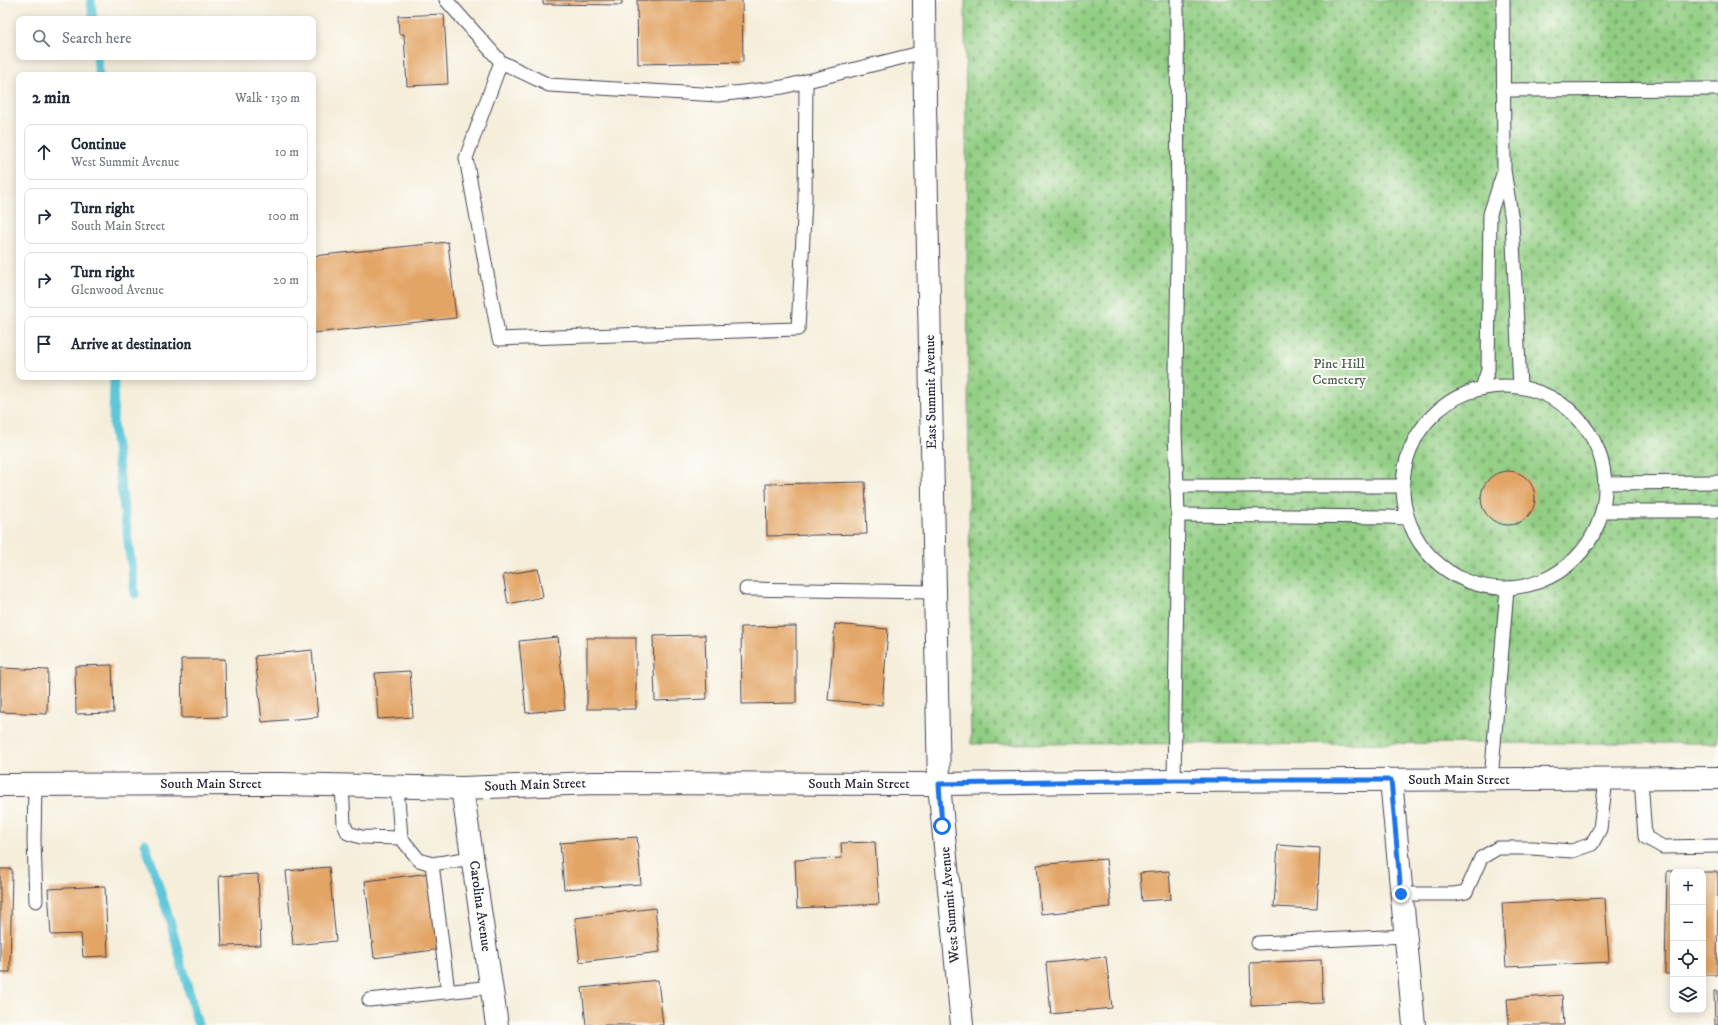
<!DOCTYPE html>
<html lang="en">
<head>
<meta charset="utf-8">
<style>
	body { margin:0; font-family:"IM FELL DW Pica",serif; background:#f6f6f7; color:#1f2937 }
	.controls { position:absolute; right:12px; bottom:12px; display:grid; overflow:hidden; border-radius:8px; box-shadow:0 2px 10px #0003 }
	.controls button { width:36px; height:36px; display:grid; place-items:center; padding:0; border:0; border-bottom:1px solid #e0e1e3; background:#fff; color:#1f2937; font:20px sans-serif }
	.stop { position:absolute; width:12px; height:12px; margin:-9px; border:3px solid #1a73e8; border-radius:50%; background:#fff }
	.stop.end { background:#1a73e8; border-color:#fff; box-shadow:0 1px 4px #0008 }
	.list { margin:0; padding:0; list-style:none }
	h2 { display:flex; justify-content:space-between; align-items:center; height:52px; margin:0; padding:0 16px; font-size:17px }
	h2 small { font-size:13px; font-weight:400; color:#747a83 }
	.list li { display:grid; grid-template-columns:26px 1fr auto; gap:12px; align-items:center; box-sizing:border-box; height:56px; margin:0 8px 8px; padding:0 8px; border:1px solid #e0e1e3; border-radius:8px }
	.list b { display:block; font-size:15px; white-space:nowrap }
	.list p { margin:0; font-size:13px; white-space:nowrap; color:#747a83 }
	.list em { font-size:13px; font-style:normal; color:#747a83 }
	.icon { flex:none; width:22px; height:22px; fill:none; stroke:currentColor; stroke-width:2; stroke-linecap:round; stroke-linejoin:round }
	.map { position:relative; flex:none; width:1718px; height:1025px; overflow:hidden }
	.search { position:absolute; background:#fff; box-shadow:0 2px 10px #0003; left:16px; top:16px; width:300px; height:44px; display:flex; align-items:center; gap:10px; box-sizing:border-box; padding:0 14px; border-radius:8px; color:#747a83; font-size:15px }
	.panel { position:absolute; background:#fff; box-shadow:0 2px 10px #0003; left:16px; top:72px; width:300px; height:308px; border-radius:8px }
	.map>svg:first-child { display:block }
</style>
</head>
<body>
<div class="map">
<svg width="1718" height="1025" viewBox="0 0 1718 1025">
	<defs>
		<pattern id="cemetery-stones" width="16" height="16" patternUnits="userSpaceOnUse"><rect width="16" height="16" fill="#91ce83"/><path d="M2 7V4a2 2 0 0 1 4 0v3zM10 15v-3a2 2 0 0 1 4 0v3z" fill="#7db172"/></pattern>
	</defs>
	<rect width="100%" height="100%" fill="#fdfcf7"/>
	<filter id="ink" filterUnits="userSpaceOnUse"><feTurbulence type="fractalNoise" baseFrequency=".025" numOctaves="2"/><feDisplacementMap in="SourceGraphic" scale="8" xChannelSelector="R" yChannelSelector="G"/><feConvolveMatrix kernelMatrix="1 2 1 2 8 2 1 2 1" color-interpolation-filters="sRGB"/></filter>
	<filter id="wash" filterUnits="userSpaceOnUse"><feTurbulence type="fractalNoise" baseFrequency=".012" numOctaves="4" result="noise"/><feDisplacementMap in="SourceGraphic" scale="16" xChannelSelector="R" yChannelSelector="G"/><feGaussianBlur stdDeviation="0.9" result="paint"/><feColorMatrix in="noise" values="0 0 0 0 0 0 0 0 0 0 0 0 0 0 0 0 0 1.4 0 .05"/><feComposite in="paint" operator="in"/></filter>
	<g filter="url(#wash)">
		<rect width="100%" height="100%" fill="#f5eedb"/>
		<!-- cemetery -->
		<polygon fill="url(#cemetery-stones)" stroke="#5a785f" points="965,0 1718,0 1718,743 971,744"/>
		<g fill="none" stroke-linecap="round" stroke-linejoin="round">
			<!-- stream -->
			<g stroke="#5ec7d9" stroke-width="9">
				<polyline points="91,0 93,19"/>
				<polyline points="97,57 99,75"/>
				<polyline points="114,377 113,424 135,594"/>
				<polyline points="145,843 170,921 198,1025"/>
			</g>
		</g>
		<g id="blocks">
			<!-- building -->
			<g fill="#e3a566">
				<polygon points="543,0 622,0 622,5 543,4"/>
				<polygon points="637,0 742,0 743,62 638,64"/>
				<polygon points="444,14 448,84 407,86 404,34 399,34 398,16"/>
				<polygon points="448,242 456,318 313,333 313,256"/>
				<circle cx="1508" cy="498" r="27"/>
				<polygon points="865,482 867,534 767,536 766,484"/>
				<polygon points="538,569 543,597 508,604 503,575"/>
				<polygon points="835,624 888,629 882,705 828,700"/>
				<polygon points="796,626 796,703 742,704 741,627"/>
				<polygon points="705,635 707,699 655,701 653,636"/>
				<polygon points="558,637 565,709 526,713 519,641"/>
				<rect x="587" y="638" width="49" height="71"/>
				<polygon points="312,650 318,717 262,722 255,656"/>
				<polygon points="181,659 225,659 226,717 182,718"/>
				<polygon points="112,665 114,713 76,714 75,666"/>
				<polygon points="0,668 48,670 47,714 0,712"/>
				<polygon points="410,671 413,717 378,719 375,673"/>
				<polygon points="637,837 641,884 564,889 560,843"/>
				<polygon points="875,842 879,904 797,908 795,860 842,858 841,843"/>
				<polygon points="1278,845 1320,848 1317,909 1274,907"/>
				<polygon points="1106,859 1111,907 1041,914 1037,865"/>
				<polygon points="329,867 336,941 293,945 286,871"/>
				<polygon points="0,869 12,869 10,972 0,972"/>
				<polygon points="1169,871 1171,899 1142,901 1140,873"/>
				<polygon points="1667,871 1673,871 1673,974 1665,974"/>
				<polygon points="1703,872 1718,872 1717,975 1703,975"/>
				<polygon points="431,873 441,949 374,958 365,881"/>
				<polygon points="258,874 261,945 222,946 219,876"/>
				<polygon points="105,886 108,956 83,957 81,934 51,935 48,889"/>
				<polygon points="1605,898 1609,962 1506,967 1502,903"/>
				<polygon points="655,908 660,952 580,962 575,918"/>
				<polygon points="1106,957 1112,1008 1051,1014 1046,963"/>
				<polygon points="1321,960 1323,1003 1251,1006 1250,963"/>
				<polygon points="658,980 663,1025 586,1025 582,988"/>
				<polygon points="1714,991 1718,991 1718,1025 1715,1025"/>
				<polygon points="1562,995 1564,1025 1509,1025 1507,999"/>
			</g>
		</g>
	</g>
	<g filter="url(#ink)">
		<use href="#blocks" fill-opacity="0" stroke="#424153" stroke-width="1"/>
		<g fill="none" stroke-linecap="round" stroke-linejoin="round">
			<!-- service casing -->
			<g stroke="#424153" stroke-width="15">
				<g id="service">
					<polyline points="446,0 501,62 549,85 718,95 783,87 924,52"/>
					<polyline points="1503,0 1504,170 1512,221 1520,387"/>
					<polyline points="501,62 466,158 499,339 798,329 805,200 806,81"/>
					<polyline points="1503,90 1718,89"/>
					<circle cx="1504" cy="487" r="101"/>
					<polyline points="1482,388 1488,370 1490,214 1503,174"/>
					<polyline points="1605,483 1718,482"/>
					<polyline points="1176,486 1402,486"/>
					<polyline points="1603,511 1718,511"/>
					<polyline points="1178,515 1388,517 1407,518"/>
					<polyline points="746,589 935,592"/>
					<polyline points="1641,779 1645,837 1663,847 1718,846"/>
					<polyline points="1491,780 1507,589"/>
					<polyline points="1174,781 1178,515 1175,430 1178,258 1177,0"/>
					<polyline points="35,785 34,840 36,901"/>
					<polyline points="342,785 344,824 348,833 361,837 401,838"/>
					<polyline points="397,786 401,838 419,860 432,864 472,858"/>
					<polyline points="432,864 448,992"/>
					<polyline points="1401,894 1454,894 1466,892 1481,858 1498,848 1532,848 1572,851 1592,844 1600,829 1606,779"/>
					<polyline points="1258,943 1405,936"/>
					<polyline points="369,1000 492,987"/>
				</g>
			</g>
			<!-- minor casing -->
			<g stroke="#424153" stroke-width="24">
				<g id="minor">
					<polyline points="924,0 925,106 939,784 962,1025"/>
					<polyline points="1391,780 1414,1025"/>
					<polyline points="462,788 497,1025"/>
				</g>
			</g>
			<!-- tertiary casing -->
			<g stroke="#424153" stroke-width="24">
				<polyline id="tertiary" points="0,785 280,784 462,788 594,783 939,784 1174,781 1718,778"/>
			</g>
			<!-- service -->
			<use href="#service" stroke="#fff" stroke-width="13"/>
			<!-- minor -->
			<use href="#minor" stroke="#fff" stroke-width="22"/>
			<!-- tertiary -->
			<use href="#tertiary" stroke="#fff" stroke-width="22"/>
		</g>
	</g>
	<g fill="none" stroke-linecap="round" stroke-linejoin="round" filter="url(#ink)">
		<!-- route -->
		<polyline stroke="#1a73e8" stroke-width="5" points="942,826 939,784 1174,780 1391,780 1401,894"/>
	</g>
	<g text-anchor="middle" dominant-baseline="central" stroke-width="4" stroke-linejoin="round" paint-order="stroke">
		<!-- park labels -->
		<g font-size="14" fill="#495e54" stroke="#fdfcf7">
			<text x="1339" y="364">Pine Hill<tspan x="1339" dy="16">Cemetery</tspan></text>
		</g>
		<!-- street labels -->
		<g font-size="14" fill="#22223b" stroke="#fdfcf7">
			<text transform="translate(931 392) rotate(-91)">East Summit Avenue</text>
			<text x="1459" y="780">South Main Street</text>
			<text x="211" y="784">South Main Street</text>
			<text x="859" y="784">South Main Street</text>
			<text transform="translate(535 785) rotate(-2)">South Main Street</text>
			<text transform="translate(950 905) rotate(-95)">West Summit Avenue</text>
			<text transform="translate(480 906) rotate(82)">Carolina Avenue</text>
		</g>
	</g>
</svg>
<div class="controls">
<button>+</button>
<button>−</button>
<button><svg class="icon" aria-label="locate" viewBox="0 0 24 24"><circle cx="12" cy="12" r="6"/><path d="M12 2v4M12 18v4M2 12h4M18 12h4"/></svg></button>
<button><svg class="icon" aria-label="layers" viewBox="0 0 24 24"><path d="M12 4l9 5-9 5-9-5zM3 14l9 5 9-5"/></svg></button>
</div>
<div class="stop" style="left:942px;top:826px"></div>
<div class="stop end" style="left:1401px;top:894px"></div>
<div class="search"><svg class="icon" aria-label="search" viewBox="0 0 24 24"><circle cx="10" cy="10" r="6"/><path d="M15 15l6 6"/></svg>Search here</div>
<section class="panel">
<h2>2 min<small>Walk · 130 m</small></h2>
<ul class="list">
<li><svg class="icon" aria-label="ahead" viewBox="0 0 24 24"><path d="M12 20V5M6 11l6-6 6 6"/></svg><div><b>Continue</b><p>West Summit Avenue</p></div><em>10 m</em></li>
<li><svg class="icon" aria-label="right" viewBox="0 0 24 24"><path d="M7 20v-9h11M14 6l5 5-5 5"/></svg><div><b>Turn right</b><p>South Main Street</p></div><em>100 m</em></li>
<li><svg class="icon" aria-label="right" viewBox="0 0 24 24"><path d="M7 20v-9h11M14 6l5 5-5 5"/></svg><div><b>Turn right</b><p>Glenwood Avenue</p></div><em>20 m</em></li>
<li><svg class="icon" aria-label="arrive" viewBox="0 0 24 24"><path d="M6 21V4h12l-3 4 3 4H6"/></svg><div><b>Arrive at destination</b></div></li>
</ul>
</section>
</div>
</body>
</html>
